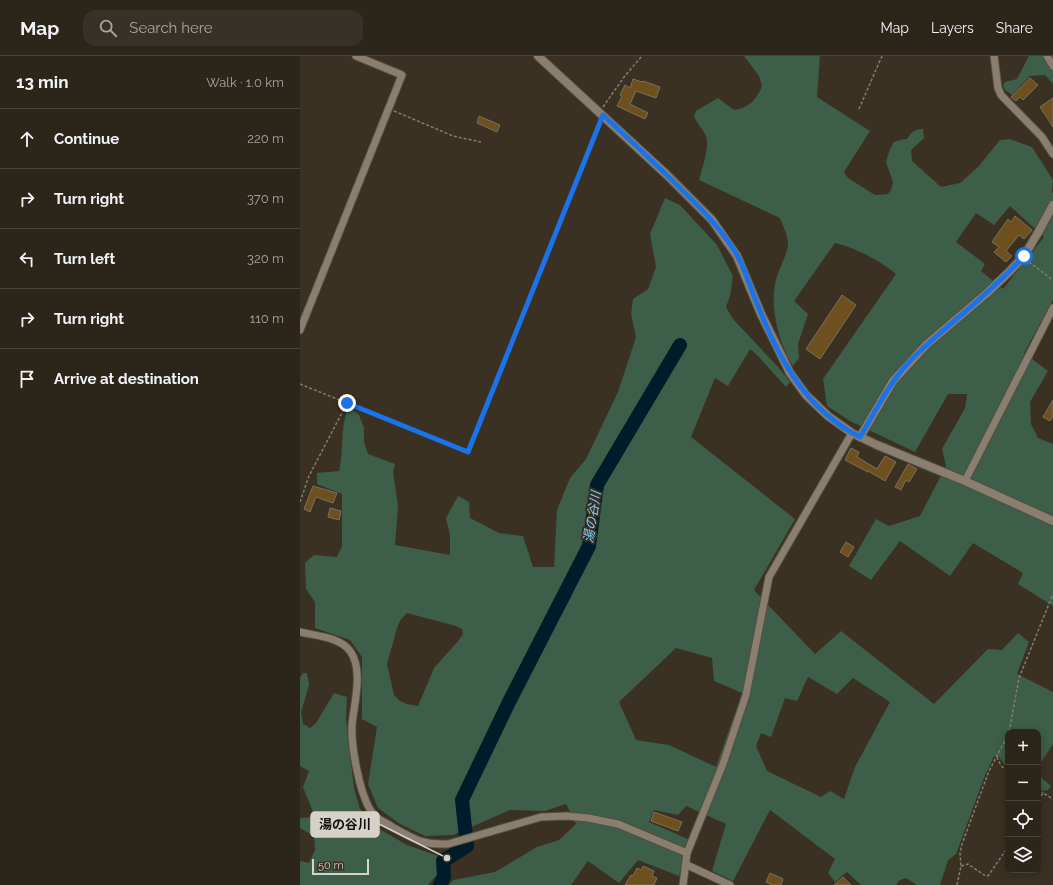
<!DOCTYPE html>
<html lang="en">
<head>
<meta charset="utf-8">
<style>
	body { margin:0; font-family:Raleway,"Noto Sans JP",sans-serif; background:#383127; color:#f1f3f6 }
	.controls { position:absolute; right:12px; bottom:12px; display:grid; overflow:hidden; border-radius:8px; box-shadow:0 2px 10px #0003 }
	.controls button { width:36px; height:36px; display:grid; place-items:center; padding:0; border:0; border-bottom:1px solid #484239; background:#2c251a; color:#f1f3f6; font:20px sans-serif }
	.scale { position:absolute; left:12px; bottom:10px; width:57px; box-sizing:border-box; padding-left:4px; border:2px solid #d7d2c9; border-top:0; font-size:11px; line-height:14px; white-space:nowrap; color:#d7d2c9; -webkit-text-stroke:3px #3a3123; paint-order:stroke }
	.stop { position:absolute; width:12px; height:12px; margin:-9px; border:3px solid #1a73e8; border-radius:50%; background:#fff }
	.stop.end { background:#1a73e8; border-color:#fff; box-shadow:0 1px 4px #0008 }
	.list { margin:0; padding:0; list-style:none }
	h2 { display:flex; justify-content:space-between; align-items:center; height:52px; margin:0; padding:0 16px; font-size:17px }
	h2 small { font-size:13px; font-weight:400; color:#a6a5a2 }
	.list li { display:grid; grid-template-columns:26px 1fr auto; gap:12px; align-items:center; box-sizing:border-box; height:60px; padding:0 16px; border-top:1px solid #484239 }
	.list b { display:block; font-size:15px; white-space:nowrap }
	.list em { font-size:13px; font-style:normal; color:#a6a5a2 }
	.icon { flex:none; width:22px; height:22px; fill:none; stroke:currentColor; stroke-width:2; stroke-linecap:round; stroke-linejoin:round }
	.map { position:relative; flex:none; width:753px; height:829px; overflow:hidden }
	header { display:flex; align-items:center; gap:24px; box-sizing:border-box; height:56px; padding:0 20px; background:#2c251a; border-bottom:1px solid #484239 }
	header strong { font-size:19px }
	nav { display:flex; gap:22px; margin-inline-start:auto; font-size:14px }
	.search { width:280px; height:36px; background:#383127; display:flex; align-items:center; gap:10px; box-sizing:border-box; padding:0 14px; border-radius:12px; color:#a6a5a2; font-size:15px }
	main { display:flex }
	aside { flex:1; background:#2c251a }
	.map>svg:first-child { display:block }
</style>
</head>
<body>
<header>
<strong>Map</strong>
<div class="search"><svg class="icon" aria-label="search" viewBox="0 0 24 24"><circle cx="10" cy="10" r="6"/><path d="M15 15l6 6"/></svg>Search here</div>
<nav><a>Map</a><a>Layers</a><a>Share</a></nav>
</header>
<main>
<aside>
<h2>13 min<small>Walk · 1.0 km</small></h2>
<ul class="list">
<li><svg class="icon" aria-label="ahead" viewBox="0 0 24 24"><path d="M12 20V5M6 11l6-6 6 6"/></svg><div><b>Continue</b></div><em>220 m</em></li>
<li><svg class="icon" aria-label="right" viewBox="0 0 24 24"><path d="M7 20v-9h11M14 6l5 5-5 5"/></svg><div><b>Turn right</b></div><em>370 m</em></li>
<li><svg class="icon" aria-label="left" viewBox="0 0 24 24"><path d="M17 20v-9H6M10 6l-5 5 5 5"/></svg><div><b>Turn left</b></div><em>320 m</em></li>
<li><svg class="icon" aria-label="right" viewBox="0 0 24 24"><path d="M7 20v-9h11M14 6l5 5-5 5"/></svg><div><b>Turn right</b></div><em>110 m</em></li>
<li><svg class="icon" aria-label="arrive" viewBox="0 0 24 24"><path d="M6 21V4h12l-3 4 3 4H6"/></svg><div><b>Arrive at destination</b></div></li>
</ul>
</aside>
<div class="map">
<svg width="753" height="829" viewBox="0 0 753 829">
	<rect width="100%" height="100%" fill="#3a3123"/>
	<!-- green -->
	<g fill="#3d5e49" fill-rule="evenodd">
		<path d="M444,0H520L517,41L570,75L544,116L548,122L575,139L588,138L591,134L593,126L586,106L590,93L594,86L600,84L607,83C611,76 615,73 623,73L624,82L611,94L612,105L641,131L660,127L678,111L700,84L710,83L732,91L753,124L752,136L753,137V244L724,297L748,315L730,346L731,368L738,382L753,388V550L718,528L723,517L673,487L650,520L600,485L571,524L549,510L576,463L589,470L620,460L646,410L642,393L665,352L667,338H648L615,396L550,365L527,350L523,323L596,218C579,204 556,192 535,187L494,245L508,258L498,288L499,302L493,310C479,289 469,249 476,224C478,215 489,195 488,186C487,178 483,170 480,162L399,124C402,113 410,90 406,80C403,73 397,68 394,60L396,55L418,42L434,54C449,52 457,43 462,30L459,20ZM710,150L744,181L703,233L681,215L685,208L656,186L676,157L694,169Z"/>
		<polygon points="729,0 753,0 753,28 745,19 730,20 712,39 705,34 703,29 705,26 717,23"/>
		<path d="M365,142L380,149L417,189L433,220L430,240L426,251L433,263L479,312L490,326L486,331L458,300L450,293L428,330L415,322L391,381L495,463L454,534L515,598L541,575L634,648L688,593L702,594L718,577L729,586L717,618L753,636V688L738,711V676H708V713L699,701L694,700L684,722L656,798L648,804L640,829H617L606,822L600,824L596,829H561L547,816L535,826L528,817L535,803L470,754L433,825L412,815L426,768L386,750L378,759L354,754L349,766L390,784L379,820L338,804L319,827L288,805L271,829H149L153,824L195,816L237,791L259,784L276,768L266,748L245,755L210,754L153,779L125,780L100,768L78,752L68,728L77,671L62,663V601L50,584L15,572V546L6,533L5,507L14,499L37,501L42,490V438L17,428V417L39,415C44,395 40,374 47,355L53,354L59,359L64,372V386L68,398L95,408L93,416L98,450L95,489L150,499V479L146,462L158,440L169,446L170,462L199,477L223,480L233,511H254L257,454L270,422L286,403L318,336L336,281L331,258L333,243L348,233L356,211L350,178ZM107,557L156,570L162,573L163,578L159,584L134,612L118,650L107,648L100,645L94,639L87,608L97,572L101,563ZM376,592L412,602L414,625L442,637L416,711L369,689L336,684L319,646ZM508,621L537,638L553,622L590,646L555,711L544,743L530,735L521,741L467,715L456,690L461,677L471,681L485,642L497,645Z"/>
		<polygon points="3,617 7,617 9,629 1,656 3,668 10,672 16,667 34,637 47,641 46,664 54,732 60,753 81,774 107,789 141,801 140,815 128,829 0,829 0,805 9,807 15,794 14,780 0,772 0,762 15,761 3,731 9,715 0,710 0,622"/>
		<polygon points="738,719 751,730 748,734 743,735 738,732"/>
	</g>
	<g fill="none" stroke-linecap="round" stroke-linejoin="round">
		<!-- river -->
		<polyline stroke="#001c2b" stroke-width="14" points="140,829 144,821 143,805 167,790 162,744 209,646 289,490 297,429 380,289"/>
	</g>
	<!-- building -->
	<g fill="#6d501e" stroke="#7a7060">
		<polygon points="730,22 738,29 723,44 720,41 716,45 711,41"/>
		<polygon points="333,23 342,26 343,25 360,31 356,42 336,35 330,48 348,57 345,63 317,50 322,40 320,39 325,29 330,32"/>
		<polygon points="753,42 753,71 740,51"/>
		<polygon points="179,60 200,69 197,76 177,67"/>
		<polygon points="715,160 732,174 724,183 719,179 706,195 712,200 706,206 694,196 699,191 692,186 708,163 711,166"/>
		<polygon points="542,239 556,249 520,303 506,293"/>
		<polygon points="753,344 753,360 750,365 743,361"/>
		<polygon points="551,392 559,396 557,401 577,413 585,400 596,406 585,425 568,415 568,416 545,404"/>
		<polygon points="608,408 617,413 609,426 606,424 601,434 595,431"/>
		<polygon points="13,430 37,437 33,447 16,441 10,456 4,453"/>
		<polygon points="30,452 41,455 39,464 28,461"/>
		<polygon points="546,486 554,491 548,501 540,496"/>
		<polygon points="354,756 382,766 378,775 351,765"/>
		<polygon points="343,810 354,815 352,820 357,822 354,829 325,829 331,819 333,820 337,812 341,814"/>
		<polygon points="470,817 483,823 481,829 472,829 466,826"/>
		<polygon points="543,821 551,829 534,829"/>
	</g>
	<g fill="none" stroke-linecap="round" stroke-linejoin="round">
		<!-- minor casing -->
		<g stroke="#544d41" stroke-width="9">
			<g id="minor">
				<polyline points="694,0 698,32 701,39 742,81 753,98"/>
				<polyline points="747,0 753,10"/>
				<polyline points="0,274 102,19 56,0"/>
				<polyline points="665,425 753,252"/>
				<path d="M0,576C16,580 40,581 50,595C64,614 54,647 52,669C51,689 60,747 76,761C81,765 89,768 94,772C116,784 123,789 148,788L241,761L267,760L288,762L318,768L387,797"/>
				<polyline points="387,809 430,829"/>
				<polyline points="383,829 387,797 423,708 446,639 469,521 552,377"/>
			</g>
		</g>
		<!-- tertiary casing -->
		<g stroke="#544d41" stroke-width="10">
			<g id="tertiary">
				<polyline points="238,0 367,119 412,164 437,200 461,258 490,317 506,339 528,360 552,377 577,389 665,425 753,465"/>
				<polyline points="560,381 593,325 626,289 687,237 709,216 724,200 739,175 753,149"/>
			</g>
		</g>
		<!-- path -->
		<g stroke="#847d71" stroke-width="1.5" stroke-dasharray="3 2" stroke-linecap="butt">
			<polyline points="303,51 324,21 342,0"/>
			<polyline points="559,53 582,0"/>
			<polyline points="94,55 153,80 181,86"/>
			<polyline points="729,206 753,224"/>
			<polyline points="0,328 168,396 300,67"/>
			<polyline points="0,446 9,420 47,347"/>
			<polyline points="709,676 719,622 753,538"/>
			<polyline points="697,701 701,710 708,715"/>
			<polyline points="738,733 743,737"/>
			<polyline points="738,744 743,737 753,743"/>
			<polyline points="661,810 668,808 684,819 688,820 708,791"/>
			<polyline points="657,829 661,810 660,797 662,788 689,715 708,679"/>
		</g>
		<!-- minor -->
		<use href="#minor" stroke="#8a7f6f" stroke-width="7"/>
		<!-- tertiary -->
		<use href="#tertiary" stroke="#8a7f6f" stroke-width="8"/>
	</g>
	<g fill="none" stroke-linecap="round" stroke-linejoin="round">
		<!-- route -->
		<path stroke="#1a73e8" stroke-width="5" d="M47,347L168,396L303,59C330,84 357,109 382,134C403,154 423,175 437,199C446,215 451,234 458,250C479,303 506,354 560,381C575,356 588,329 608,307C622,292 638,279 653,266C678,245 702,224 724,200"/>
	</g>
	<g text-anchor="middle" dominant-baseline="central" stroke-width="4" stroke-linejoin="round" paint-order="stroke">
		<!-- water labels -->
		<g font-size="13" font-style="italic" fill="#7bcfff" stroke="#3a3123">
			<text transform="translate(292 461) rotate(-81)">湯の谷川</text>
		</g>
	</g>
	<!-- callouts -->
	<path fill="none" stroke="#d7d2c9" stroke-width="1.5" d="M147 802L79 768"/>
	<circle fill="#d7d2c9" stroke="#3a3123" stroke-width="1.5" cx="147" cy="802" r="4"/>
	<rect fill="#d7d2c9" stroke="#d7d2c9" stroke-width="1.5" x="11" y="756" width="68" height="25" rx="4"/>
	<g font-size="13" text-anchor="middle" font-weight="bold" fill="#111">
		<text x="45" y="773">湯の谷川</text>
	</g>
</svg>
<div class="controls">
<button>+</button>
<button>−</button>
<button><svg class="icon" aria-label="locate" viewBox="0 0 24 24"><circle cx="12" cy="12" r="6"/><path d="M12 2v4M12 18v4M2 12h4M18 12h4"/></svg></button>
<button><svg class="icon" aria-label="layers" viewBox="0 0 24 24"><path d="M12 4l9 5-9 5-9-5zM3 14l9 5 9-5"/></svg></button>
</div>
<div class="scale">50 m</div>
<div class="stop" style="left:724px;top:200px"></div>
<div class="stop end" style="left:47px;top:347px"></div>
</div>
</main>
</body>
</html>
